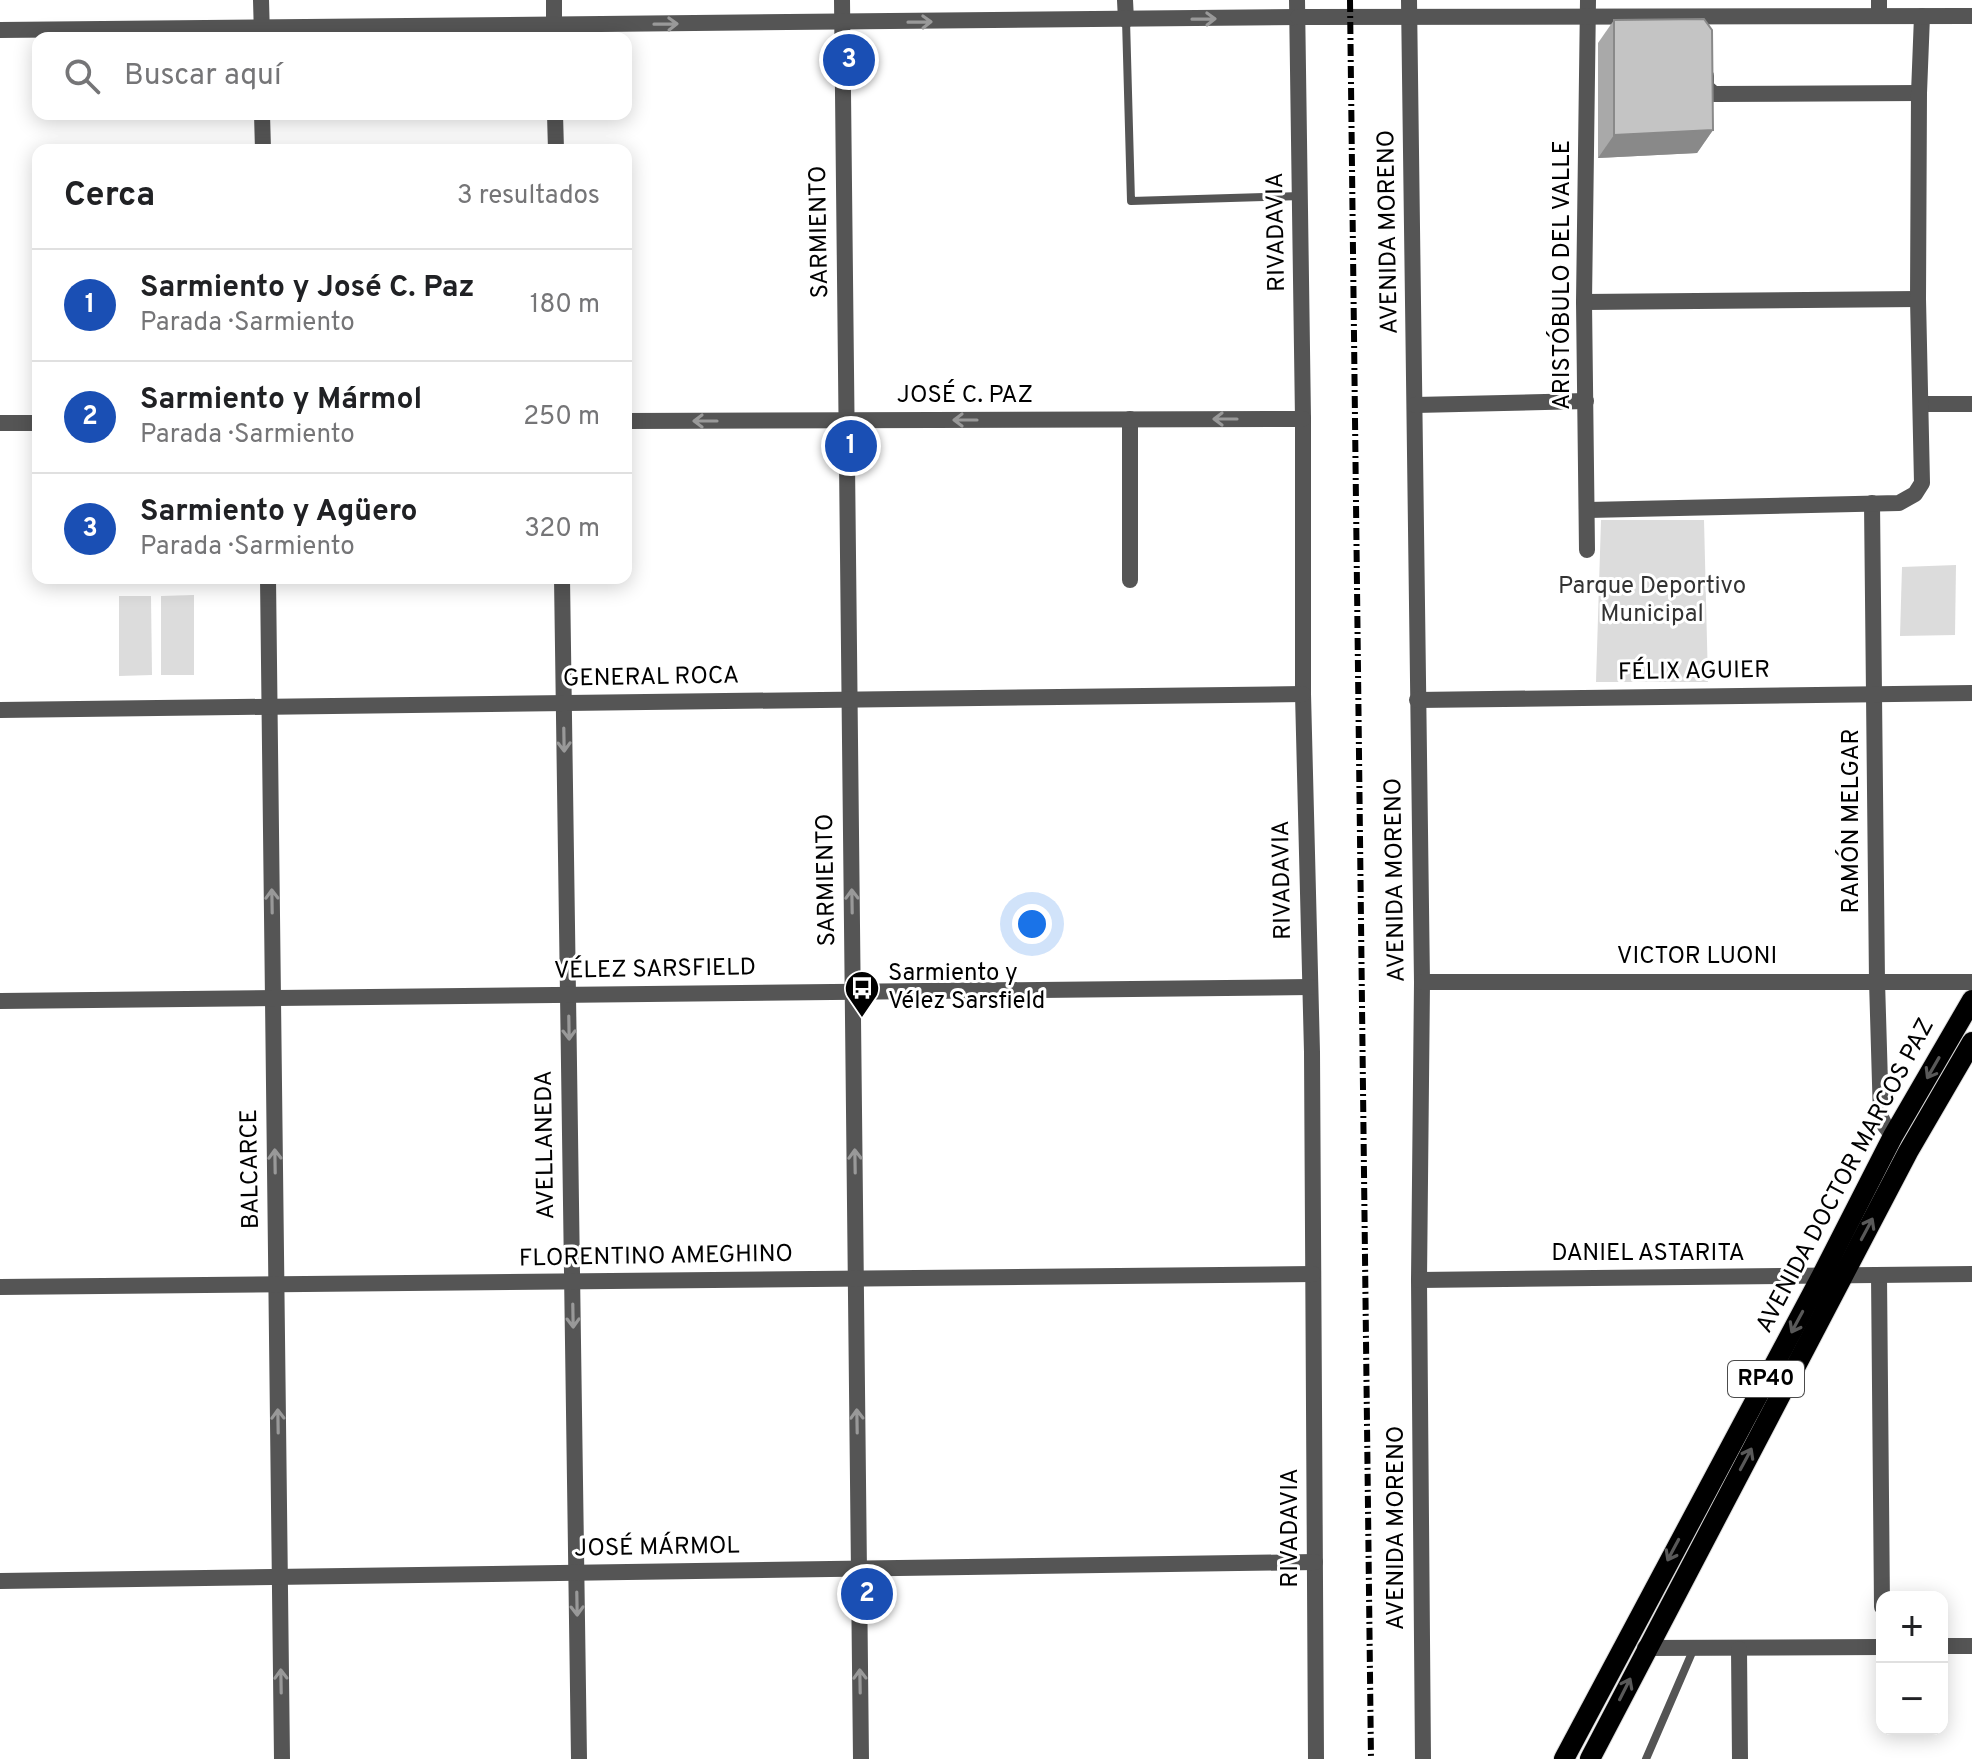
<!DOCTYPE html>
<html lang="es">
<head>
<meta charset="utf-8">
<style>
	body { margin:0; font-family:Overpass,sans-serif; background:#f6f6f6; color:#202124 }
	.controls { position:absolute; right:24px; bottom:24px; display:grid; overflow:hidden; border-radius:16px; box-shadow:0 4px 20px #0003 }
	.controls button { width:72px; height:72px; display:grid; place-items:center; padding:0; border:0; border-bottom:2px solid #e0e0e0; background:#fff; color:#202124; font:40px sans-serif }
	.you { position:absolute; left:1032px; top:924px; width:28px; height:28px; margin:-20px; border:6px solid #fff; border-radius:50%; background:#1a73e8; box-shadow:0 0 0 12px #1a73e833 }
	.badge { display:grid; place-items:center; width:52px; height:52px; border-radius:50%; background:#db2777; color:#fff; font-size:26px; font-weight:700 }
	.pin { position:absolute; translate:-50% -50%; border:4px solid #fff; box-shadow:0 2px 8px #0006 }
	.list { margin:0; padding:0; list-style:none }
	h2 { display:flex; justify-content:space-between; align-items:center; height:104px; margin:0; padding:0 32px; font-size:34px }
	h2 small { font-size:26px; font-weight:400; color:#757577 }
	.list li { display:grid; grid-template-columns:52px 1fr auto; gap:24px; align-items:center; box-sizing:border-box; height:112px; padding:0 32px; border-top:2px solid #e0e0e0 }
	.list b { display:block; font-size:30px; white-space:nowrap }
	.list p { margin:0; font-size:26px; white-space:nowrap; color:#757577 }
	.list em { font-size:26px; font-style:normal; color:#757577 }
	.icon { flex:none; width:44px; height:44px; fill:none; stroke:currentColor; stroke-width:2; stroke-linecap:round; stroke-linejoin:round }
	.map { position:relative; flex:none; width:1972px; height:1759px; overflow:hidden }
	.search { position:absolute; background:#fff; box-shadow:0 4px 20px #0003; left:32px; top:32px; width:600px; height:88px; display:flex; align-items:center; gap:20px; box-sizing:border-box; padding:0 28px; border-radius:16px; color:#757577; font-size:30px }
	.panel { position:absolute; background:#fff; box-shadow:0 4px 20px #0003; left:32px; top:144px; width:600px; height:440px; border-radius:16px }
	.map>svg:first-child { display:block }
</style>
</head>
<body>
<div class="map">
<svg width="1972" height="1759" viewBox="0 0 1972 1759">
	<rect width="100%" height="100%" fill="#fff"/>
	<!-- green -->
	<g fill="#dcdcdc">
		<polygon points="1601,520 1704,520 1708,682 1596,682"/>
		<polygon points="1956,565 1955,635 1900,636 1902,567"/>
		<polygon points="194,595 194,675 161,675 161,596"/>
		<polygon points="119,596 151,596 152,675 119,676"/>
	</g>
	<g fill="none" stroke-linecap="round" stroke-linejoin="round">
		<!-- primary casing -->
		<g stroke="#dbdbdb" stroke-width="22">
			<g id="primary">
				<polyline points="1564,1759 1821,1277 1893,1136 1972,1000"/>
				<polyline points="1590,1759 1908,1152 1972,1042"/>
			</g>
		</g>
		<!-- service -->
		<g stroke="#555" stroke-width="8">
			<polyline points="1126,20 1131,201 1300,196"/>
			<polyline points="1646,1759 1694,1648"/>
		</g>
		<!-- minor -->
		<g stroke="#555" stroke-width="16">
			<polyline points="261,0 262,36"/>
			<polyline points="554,0 554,38"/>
			<polyline points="842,0 861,1759"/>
			<polyline points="1125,0 1126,20"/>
			<polyline points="1297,0 1303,419 1303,694 1312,1052 1316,1759"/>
			<polyline points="1409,0 1422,982 1419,1280 1423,1759"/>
			<polyline points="1879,0 1879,16"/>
			<polyline points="0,30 1298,17"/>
			<polyline points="1706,76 1706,87 1714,94 1919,93"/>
			<polyline points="262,114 263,150"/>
			<polyline points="555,114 556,150"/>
			<polyline points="1584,302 1918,299"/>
			<polyline points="1922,404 1972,404"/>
			<polyline points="1415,405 1586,401"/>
			<polyline points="1130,419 1130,580"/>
			<polyline points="626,421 1303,419"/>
			<polyline points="0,423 38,423"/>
			<polyline points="1872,503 1877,981 1881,1117 1885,1126 1893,1136"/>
			<polyline points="1588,510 1899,503 1915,494 1922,483 1918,299 1919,93 1922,16"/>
			<polyline points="1587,550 1584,302 1588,0"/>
			<polyline points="268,578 282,1759"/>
			<polyline points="562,578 579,1759"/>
			<polyline points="1417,700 1972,693"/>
			<polyline points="0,710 1303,694"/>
			<polyline points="1422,982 1972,982"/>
			<polyline points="0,1001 1310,987"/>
			<polyline points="1879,1275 1882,1607"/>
			<polyline points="1419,1280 1972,1274"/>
			<polyline points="0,1287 1313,1274"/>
			<polyline points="0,1581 1315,1562"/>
			<polyline points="1942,1646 1972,1646"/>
			<polyline points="1645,1648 1882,1647"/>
			<polyline points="1739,1649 1740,1759"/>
		</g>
		<!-- tertiary -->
		<polyline stroke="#555" stroke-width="16" points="1298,17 1972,16"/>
		<!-- primary -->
		<use href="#primary" stroke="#000" stroke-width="20"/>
		<!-- rail -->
		<polyline stroke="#000" stroke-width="6" stroke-dasharray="12 4 2 4" stroke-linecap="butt" points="1350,0 1371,1759"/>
	</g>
	<!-- wall -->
	<polygon fill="#a9a9a9" points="1614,20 1713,130 1697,153 1598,158 1598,43"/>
	<!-- shaded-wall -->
	<polygon fill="#898989" points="1713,130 1697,153 1598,158 1614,135"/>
	<!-- building -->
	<polygon fill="#c4c4c4" stroke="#898989" stroke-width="2" points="1704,19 1712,30 1713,130 1614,135 1614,20"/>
	<!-- one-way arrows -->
	<defs><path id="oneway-shaft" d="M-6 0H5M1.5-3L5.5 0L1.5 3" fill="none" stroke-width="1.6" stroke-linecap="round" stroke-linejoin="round" transform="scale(2)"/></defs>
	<g stroke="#999">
		<use href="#oneway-shaft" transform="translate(1204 19) rotate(-1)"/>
		<use href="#oneway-shaft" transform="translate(920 22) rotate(-1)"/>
		<use href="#oneway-shaft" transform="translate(666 24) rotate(-1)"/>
		<use href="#oneway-shaft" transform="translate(1225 419) rotate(180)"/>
		<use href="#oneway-shaft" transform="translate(965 420) rotate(180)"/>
		<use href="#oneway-shaft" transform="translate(705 421) rotate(180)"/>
		<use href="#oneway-shaft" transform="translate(564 740) rotate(89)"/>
		<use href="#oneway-shaft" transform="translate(272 901) rotate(-91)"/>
		<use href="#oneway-shaft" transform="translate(852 901) rotate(-91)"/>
		<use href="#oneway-shaft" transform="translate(569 1028) rotate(89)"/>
		<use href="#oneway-shaft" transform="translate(275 1161) rotate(-91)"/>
		<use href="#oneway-shaft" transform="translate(855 1161) rotate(-91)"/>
		<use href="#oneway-shaft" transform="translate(573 1316) rotate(89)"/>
		<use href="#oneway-shaft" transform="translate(278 1421) rotate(-91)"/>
		<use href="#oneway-shaft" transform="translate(857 1421) rotate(-91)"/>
		<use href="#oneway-shaft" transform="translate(577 1604) rotate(89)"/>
		<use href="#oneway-shaft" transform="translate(281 1681) rotate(-91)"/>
		<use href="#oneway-shaft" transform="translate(860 1681) rotate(-91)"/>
	</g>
	<g stroke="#595959">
		<use href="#oneway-shaft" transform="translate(1933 1068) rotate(120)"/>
		<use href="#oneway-shaft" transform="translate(1867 1229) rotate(-62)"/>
		<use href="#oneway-shaft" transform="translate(1797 1322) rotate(118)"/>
		<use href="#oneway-shaft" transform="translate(1746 1459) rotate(-62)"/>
		<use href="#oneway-shaft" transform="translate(1673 1550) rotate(118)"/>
		<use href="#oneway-shaft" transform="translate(1625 1689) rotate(-63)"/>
	</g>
	<!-- icons -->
	<defs>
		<g id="bus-pin" transform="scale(1.8)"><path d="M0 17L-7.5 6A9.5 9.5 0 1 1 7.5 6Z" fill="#000" stroke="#fff"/><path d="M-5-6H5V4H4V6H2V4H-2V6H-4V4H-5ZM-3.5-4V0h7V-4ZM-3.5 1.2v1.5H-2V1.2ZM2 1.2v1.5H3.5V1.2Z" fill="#fff"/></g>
	</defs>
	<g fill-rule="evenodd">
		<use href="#bus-pin" x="862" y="988"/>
	</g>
	<g text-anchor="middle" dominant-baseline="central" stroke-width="6" stroke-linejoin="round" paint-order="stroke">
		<!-- shield labels -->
		<rect fill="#fff" stroke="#4c4c4c" stroke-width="2" x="1728" y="1361" width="76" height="36" rx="6"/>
		<g font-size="22" font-weight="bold" fill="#000">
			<text x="1766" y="1379">RP40</text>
		</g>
		<!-- street labels -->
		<g font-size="24" fill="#000" stroke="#fff">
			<text transform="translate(820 232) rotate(-91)">SARMIENTO</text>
			<text transform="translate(1277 232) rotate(-91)">RIVADAVIA</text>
			<text transform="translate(1389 232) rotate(-91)">AVENIDA MORENO</text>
			<text transform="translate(1563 275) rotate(-90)">ARISTÓBULO DEL VALLE</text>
			<text x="965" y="396">JOSÉ C. PAZ</text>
			<text transform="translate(1694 672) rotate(-1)">FÉLIX AGUIER</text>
			<text transform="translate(651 678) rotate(-1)">GENERAL ROCA</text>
			<text transform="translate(1852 821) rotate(-90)">RAMÓN MELGAR</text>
			<text transform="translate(827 880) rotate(-91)">SARMIENTO</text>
			<text transform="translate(1283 880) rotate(-91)">RIVADAVIA</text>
			<text transform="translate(1396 880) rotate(-91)">AVENIDA MORENO</text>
			<text x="1697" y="957">VICTOR LUONI</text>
			<text transform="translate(655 970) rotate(-1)">VÉLEZ SARSFIELD</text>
			<text transform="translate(546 1145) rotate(-91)">AVELLANEDA</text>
			<text transform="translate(251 1169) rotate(-91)">BALCARCE</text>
			<text transform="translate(1846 1176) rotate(-62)">AVENIDA DOCTOR MARCOS PAZ</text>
			<text x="1648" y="1254">DANIEL ASTARITA</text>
			<text transform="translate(656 1257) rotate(-1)">FLORENTINO AMEGHINO</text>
			<text transform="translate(1291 1528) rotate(-90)">RIVADAVIA</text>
			<text transform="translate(1397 1528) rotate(-90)">AVENIDA MORENO</text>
			<text transform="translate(657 1548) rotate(-1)">JOSÉ MÁRMOL</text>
		</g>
		<!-- park labels -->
		<g font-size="24" fill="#333" stroke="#fff">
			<text x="1652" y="587">Parque Deportivo<tspan x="1652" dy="28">Municipal</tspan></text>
		</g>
		<!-- poi labels -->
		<g font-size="24" fill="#000" stroke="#fff" text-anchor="start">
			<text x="888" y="974">Sarmiento y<tspan x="888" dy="28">Vélez Sarsfield</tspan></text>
		</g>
	</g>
</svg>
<div class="controls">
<button>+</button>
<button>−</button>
</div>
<div class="you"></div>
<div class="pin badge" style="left:851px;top:446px;background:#1a4fb4">1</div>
<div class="pin badge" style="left:867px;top:1594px;background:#1a4fb4">2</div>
<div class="pin badge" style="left:849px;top:60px;background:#1a4fb4">3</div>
<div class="search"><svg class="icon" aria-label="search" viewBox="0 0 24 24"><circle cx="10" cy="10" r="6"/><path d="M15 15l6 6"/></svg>Buscar aquí</div>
<section class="panel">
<h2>Cerca<small>3 resultados</small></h2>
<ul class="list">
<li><span class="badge" style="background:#1a4fb4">1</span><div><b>Sarmiento y José C. Paz</b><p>Parada · Sarmiento</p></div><em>180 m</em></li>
<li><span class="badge" style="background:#1a4fb4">2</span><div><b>Sarmiento y Mármol</b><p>Parada · Sarmiento</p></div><em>250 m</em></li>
<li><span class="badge" style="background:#1a4fb4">3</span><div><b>Sarmiento y Agüero</b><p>Parada · Sarmiento</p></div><em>320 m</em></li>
</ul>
</section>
</div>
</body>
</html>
